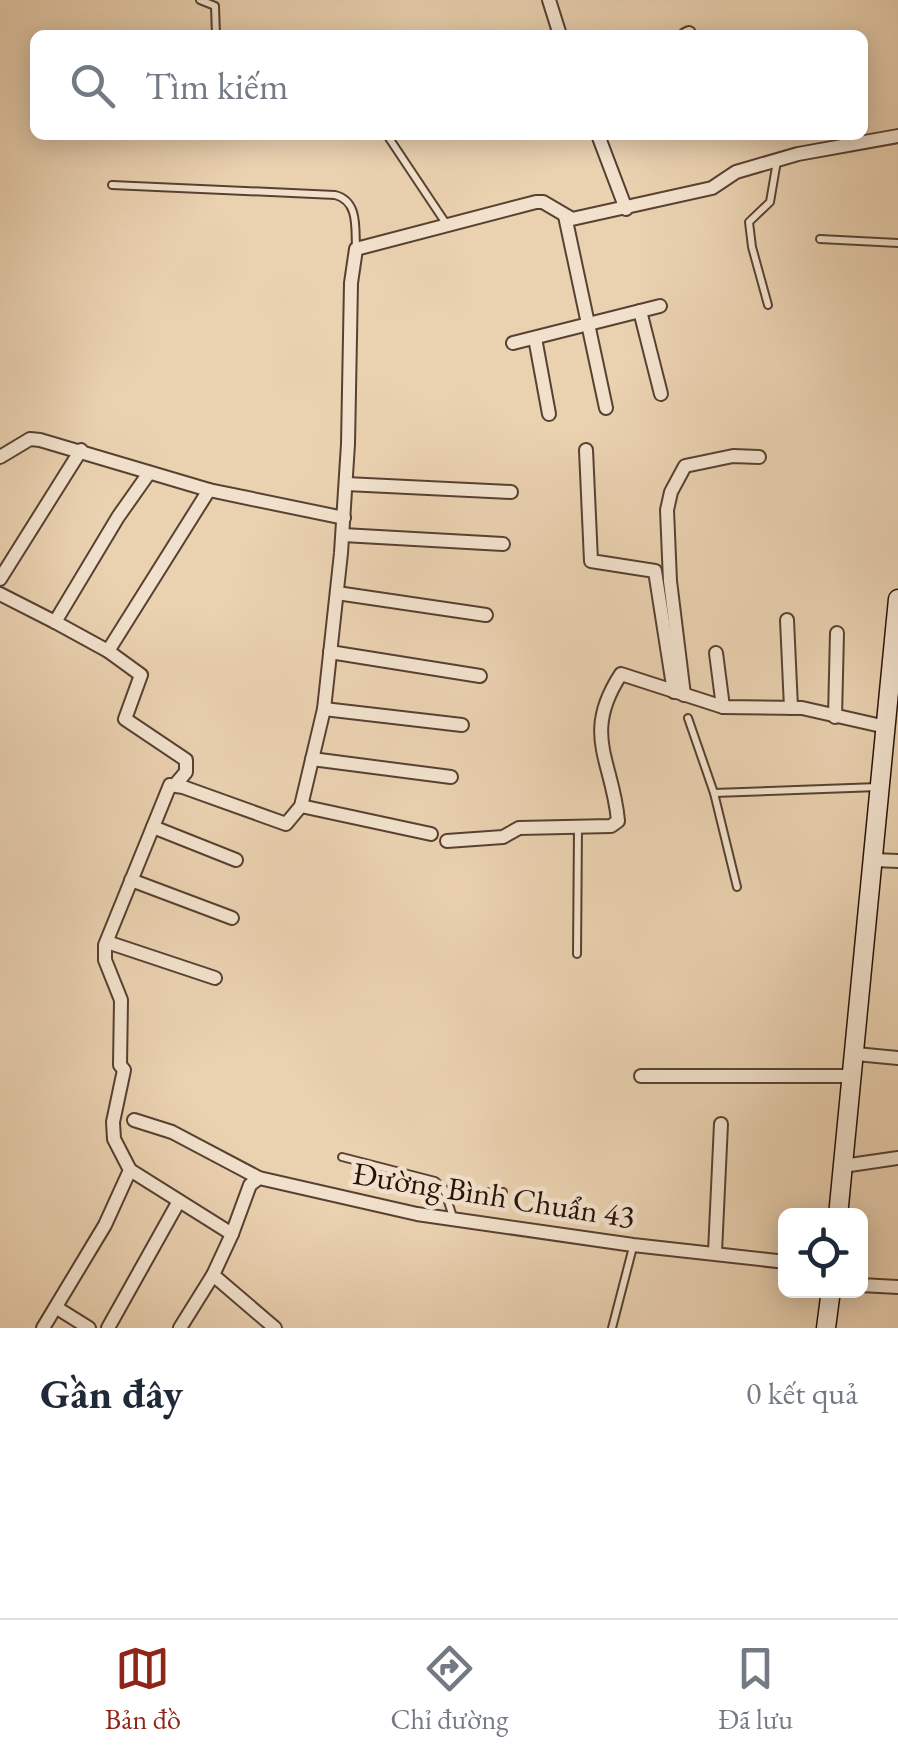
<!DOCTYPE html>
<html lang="vi">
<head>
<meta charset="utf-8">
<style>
	body { margin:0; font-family:"EB Garamond",serif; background:#f2f2f3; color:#1f2937 }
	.controls { position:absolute; right:30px; bottom:30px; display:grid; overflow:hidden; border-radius:15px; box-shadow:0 5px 25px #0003 }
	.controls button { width:90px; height:90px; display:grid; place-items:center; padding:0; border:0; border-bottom:2px solid #e0e1e3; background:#fff; color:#1f2937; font:50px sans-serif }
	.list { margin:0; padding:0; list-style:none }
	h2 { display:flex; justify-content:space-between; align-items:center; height:130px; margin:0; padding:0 40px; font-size:42px }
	h2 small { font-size:32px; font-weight:400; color:#747a83 }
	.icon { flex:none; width:55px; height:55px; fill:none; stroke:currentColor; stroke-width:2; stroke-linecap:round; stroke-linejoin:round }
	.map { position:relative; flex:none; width:898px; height:1328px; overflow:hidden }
	.search { position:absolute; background:#fff; box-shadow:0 5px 25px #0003; left:30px; right:30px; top:30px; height:110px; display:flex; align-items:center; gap:25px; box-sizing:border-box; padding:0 35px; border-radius:15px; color:#747a83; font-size:38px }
	.sheet { height:290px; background:#fff }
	nav { display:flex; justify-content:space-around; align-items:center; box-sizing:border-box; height:140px; border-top:2px solid #e0e1e3; background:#fff; font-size:28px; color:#747a83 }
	nav a { display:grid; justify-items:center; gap:5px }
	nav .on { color:#8f2418 }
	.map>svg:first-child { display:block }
</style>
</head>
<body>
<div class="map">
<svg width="898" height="1328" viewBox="0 0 898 1328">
	<rect width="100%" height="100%" fill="#ead1b0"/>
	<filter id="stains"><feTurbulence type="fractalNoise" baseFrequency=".002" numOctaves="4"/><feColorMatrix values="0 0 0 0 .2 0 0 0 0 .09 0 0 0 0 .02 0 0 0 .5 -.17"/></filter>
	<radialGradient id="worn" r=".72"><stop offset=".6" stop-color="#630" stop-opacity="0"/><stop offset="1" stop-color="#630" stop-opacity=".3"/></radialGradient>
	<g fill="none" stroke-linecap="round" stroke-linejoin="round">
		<!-- service casing -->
		<g stroke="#584131" stroke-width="10">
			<g id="service">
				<polyline points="200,0 215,6 216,35"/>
				<polyline points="387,135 447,225"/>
				<path d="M112,185L335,195C359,201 355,228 356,249"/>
				<polyline points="820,239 898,243"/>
				<polyline points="768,305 752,247 749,222 770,202 777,161"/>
				<polyline points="688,718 714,793 737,887"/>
				<polyline points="714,793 878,787"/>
				<polyline points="577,954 578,828"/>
				<polyline points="342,1157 435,1181 444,1189 453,1217"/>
				<polyline points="449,1200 480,1192 503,1192"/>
				<polyline points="612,1328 633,1247"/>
			</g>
		</g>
		<!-- minor casing -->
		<g stroke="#584131" stroke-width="16">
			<g id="minor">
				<polyline points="549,0 560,35"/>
				<polyline points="685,35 689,33"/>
				<polyline points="598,135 626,209"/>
				<polyline points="565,216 606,408"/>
				<polyline points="640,311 661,394"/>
				<polyline points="535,338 549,414"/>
				<polyline points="513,343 660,306"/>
				<polyline points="586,450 591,561 655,571 674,692"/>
				<polyline points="0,457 30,439 40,440 209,490 344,518"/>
				<polyline points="149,473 118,517 55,622 108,651 141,675 125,719 186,760 186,772 175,785"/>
				<polyline points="346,484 511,492"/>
				<polyline points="343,535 503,544"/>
				<polyline points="0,579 81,450"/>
				<polyline points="337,593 486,615"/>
				<polyline points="0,594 55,622"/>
				<polyline points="787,620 791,708"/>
				<polyline points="108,651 209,490"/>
				<polyline points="330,652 480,676"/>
				<polyline points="716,653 723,707"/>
				<polyline points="684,695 670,581 667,510 671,492 685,466 733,456 759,457"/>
				<polyline points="324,709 462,725"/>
				<polyline points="835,717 837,633"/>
				<polyline points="312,759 451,777"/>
				<polyline points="301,806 431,834"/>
				<polyline points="153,827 236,860"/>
				<path d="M447,841L503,837L519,828L611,826L618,821C613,761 581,735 621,674L723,707L802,708L886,727"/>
				<polyline points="874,860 898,861"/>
				<polyline points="131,880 232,918"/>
				<polyline points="107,942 215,978"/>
				<polyline points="856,1054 898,1058"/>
				<polyline points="641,1076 853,1076"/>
				<polyline points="134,1120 172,1132 259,1178"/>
				<polyline points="843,1166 898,1158"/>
				<polyline points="130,1170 232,1234 213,1275 275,1328"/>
				<polyline points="232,1234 250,1185 259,1178 417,1214 633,1245 786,1262"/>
				<polyline points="715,1252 721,1124"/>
				<polyline points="860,1285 898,1287"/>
				<polyline points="57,1308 89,1328"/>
				<polyline points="43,1328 105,1225 130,1170 114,1139 113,1122 124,1070 120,1065 121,1000 105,960 105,945 168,790 170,785 183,787 286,824 301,806 324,709 341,553 348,444 351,283 356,249 536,202 543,202 572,219 712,188 736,172 798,154 898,136"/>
				<polyline points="108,1328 179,1201"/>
				<polyline points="180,1328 213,1275"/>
			</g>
		</g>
		<!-- secondary casing -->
		<g stroke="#281107" stroke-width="21">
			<g id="secondary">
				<polyline points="838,1216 898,599"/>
				<polyline points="826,1328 831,1290"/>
			</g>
		</g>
		<!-- service -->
		<use href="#service" stroke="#f1e1cc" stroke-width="6"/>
		<!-- minor -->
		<use href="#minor" stroke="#f1e1cc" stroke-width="12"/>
		<!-- secondary -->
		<use href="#secondary" stroke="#f1e1cc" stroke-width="18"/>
	</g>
	<g text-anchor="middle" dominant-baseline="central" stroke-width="9" stroke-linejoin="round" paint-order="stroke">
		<!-- street labels -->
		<g font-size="32" fill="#281107" stroke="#f1e1cc">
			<text transform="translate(494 1195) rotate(9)">Đường Bình Chuẩn 43</text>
		</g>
	</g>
	<rect width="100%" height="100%" filter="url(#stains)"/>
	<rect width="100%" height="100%" fill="url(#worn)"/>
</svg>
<div class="controls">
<button><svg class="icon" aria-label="locate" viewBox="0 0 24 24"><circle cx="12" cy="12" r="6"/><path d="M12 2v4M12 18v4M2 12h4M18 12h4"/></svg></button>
</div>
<div class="search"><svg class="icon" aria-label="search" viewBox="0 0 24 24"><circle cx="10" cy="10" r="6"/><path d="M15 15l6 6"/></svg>Tìm kiếm</div>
</div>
<section class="sheet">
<h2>Gần đây<small>0 kết quả</small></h2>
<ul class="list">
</ul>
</section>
<nav>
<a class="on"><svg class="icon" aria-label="map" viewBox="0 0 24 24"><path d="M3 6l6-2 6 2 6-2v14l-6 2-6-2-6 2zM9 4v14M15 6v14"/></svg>Bản đồ</a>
<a><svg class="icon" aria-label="directions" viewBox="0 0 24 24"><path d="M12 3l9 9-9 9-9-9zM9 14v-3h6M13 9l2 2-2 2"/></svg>Chỉ đường</a>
<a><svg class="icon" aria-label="saved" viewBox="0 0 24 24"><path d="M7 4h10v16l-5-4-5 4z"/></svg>Đã lưu</a>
</nav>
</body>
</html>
